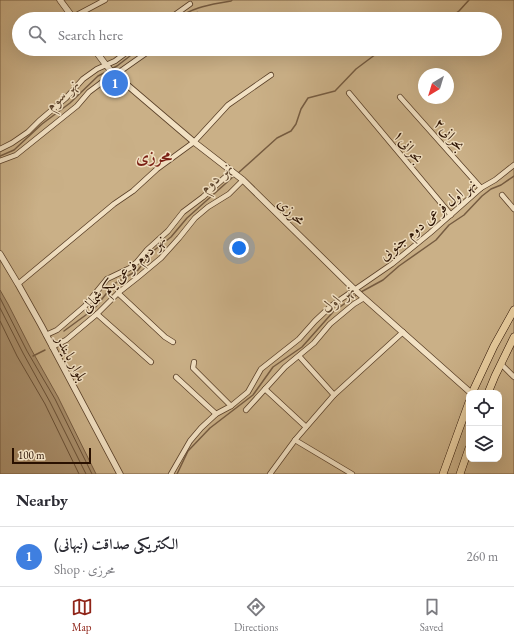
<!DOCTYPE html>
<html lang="en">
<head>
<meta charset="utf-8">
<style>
	body { margin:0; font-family:"EB Garamond",Amiri,serif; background:#f7f7f7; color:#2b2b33 }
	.controls { position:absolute; right:12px; bottom:12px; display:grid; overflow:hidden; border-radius:8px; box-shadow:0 4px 16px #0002 }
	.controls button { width:36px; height:36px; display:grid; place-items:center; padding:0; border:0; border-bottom:1px solid #e1e1e2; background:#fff; color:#2b2b33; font:20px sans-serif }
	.compass { position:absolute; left:418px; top:68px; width:36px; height:36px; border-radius:50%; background:#fff; box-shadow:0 4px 16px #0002; rotate:218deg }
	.scale { position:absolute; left:12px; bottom:10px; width:79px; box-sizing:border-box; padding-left:4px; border:2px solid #291000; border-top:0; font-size:11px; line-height:14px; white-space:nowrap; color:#291000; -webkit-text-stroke:3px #f2e1c3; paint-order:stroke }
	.you { position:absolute; left:239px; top:248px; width:14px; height:14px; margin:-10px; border:3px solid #fff; border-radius:50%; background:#1a73e8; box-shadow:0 0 0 6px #1a73e833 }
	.badge { display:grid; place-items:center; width:26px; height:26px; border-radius:50%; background:#8f2418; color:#fff; font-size:13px; font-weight:700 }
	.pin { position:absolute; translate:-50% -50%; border:2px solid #fff; box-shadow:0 1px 4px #0006 }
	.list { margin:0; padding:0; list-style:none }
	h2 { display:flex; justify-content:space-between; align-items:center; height:52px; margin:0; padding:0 16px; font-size:17px }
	h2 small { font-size:13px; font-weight:400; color:#7c7c81 }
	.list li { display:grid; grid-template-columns:26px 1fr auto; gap:12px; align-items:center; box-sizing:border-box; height:60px; padding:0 16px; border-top:1px solid #e1e1e2 }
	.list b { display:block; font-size:15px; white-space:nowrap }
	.list p { margin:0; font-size:13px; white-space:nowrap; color:#7c7c81 }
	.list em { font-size:13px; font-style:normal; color:#7c7c81 }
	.icon { flex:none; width:22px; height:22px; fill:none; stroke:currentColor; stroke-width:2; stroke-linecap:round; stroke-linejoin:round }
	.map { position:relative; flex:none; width:514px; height:474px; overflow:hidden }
	.search { position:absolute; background:#fff; box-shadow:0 4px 16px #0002; left:12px; right:12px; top:12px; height:44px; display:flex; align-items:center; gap:10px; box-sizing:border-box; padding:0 14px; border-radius:22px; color:#7c7c81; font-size:15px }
	.sheet { height:112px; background:#fff }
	nav { display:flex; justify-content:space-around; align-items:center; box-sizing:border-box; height:56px; border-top:1px solid #e1e1e2; background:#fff; font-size:11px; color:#7c7c81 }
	nav a { display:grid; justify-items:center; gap:2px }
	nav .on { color:#8f2418 }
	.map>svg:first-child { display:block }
</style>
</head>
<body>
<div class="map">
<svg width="514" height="474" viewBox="0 0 514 474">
	<rect width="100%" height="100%" fill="#ebd1a3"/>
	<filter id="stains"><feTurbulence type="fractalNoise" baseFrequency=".005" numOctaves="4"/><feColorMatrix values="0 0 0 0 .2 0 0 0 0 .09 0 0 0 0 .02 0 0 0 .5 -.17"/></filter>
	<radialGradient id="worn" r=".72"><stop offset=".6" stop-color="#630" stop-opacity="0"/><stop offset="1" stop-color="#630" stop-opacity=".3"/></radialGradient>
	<!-- green -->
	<path fill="#cab087" stroke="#7a6044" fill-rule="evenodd" d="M0,0H514V474H0ZM19,19H495V49H19ZM424,74H448V98H424ZM469,393H499V459H469Z"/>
	<!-- water -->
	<polygon fill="#a98f6c" stroke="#765c41" points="0,290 8,304 31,349 58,397 96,474 0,474"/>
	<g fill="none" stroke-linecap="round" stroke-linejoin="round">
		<!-- shore -->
		<g stroke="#695036" stroke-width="1">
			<polyline points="0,298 27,351 55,399 92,474"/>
			<polyline points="0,308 23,353 50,402 86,474"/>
			<polyline points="0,321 17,356 45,404 79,474"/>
		</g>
		<!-- stream -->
		<g stroke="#765c41" stroke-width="1.5">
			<path d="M177,19C194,6 211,5 231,1L232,0"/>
			<polyline points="447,19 459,11 469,0"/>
			<polyline points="111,69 117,66 139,49"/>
			<polyline points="0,156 14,150 42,124 70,103 98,76 108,71"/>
			<polyline points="237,174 277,138 291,131 296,124 301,109 308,98 335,91 356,69 380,51 386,49"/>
			<polyline points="361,292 383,280 399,266 436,240 449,225 464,215 482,196 491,189 501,185 514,176"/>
			<polyline points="64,331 94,309 114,284 138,270 152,252 171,237 187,218 234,176"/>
			<polyline points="33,356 45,350"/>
			<polyline points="177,474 188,451 210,428 253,395 273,367 302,347 333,312 358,294"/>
		</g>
		<!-- minor casing -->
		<g stroke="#5a4029" stroke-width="6">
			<g id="minor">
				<polyline points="73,17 105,0"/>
				<polyline points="169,19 190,4"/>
				<polyline points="191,19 197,15"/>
				<polyline points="349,93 451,215"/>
				<polyline points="400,97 481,188"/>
				<polyline points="0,149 12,143 28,132 39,121 66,98 83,79 97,69 115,61 131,49"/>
				<polyline points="0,161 16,155 77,106 89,92 105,80 115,75 152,49"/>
				<polyline points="502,195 514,209"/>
				<polyline points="18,284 114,204 133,191 157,169 194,142 228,105 271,75"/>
				<polyline points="118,293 165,337 173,342"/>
				<polyline points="97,314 151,362"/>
				<polyline points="46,335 57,330 85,306 107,279 130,268 137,262 147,250 168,231 183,212 203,197 232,171"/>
				<polyline points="52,347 66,340 97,314 118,293 137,278 161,258 179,238 195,218 208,207 229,194 243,180"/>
				<polyline points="299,356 334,395"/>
				<polyline points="194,362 193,368 231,406"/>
				<polyline points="501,364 514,377"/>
				<polyline points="176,377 216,414"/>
				<polyline points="265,389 306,427"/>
				<polyline points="246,410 285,367 314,343 330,324 354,304 364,298"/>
				<polyline points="295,440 352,474"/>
				<polyline points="171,474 190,441 201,428 216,414 231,406 248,392 261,369 299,339 315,321 331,306 392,264 430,233 481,188 495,180 514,165"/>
				<polyline points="270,474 295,440 334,395 403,332"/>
			</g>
		</g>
		<!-- tertiary casing -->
		<g stroke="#5a4029" stroke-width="7">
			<g id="tertiary">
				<polyline points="60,0 74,19"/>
				<polyline points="94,49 106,65 112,72 194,142 243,180 355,290 471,393"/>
				<polyline points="0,254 18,284 41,325 120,474"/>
			</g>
		</g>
		<!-- primary casing -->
		<g stroke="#291000" stroke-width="8">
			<g id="primary">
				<polyline points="472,393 494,346 514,310"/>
				<polyline points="488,393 495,376 514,337"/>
				<polyline points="443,474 469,402"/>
				<polyline points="460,474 469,448"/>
			</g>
		</g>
		<!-- minor -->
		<use href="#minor" stroke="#f2e1c3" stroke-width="4.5"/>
		<!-- tertiary -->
		<use href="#tertiary" stroke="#f2e1c3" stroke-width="5.5"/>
		<!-- primary -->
		<use href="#primary" stroke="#ebd1a3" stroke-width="7"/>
	</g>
	<g text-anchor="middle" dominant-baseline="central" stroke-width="3" stroke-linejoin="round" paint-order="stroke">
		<!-- street labels -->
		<g font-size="15" fill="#291000" stroke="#f2e1c3">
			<text transform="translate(450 134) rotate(48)">بحرانی۲</text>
			<text transform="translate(409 146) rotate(50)">بحرانی۱</text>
			<text transform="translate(292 211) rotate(44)">محرزی</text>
			<text transform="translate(427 219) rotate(-39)">نهر اول فرعی دوم جنوبی</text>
			<text transform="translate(123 273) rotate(-42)">نهر دوم فرعی یکم شمالی</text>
			<text transform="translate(72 358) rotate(62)">بلوار بایندر</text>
		</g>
		<!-- water labels -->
		<g font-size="16" font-style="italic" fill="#5c432b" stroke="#f2e1c3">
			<text transform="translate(62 94) rotate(-42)">نهر سوم</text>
			<text transform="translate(216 177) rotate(-42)">نهر دوم</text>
			<text transform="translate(338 298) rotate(-37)">نهر اول</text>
		</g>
		<!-- quarter labels -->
		<g font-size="17" font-weight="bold" fill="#7a1f14" stroke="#f2e1c3">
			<text x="154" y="156">محرزی</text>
		</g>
	</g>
	<rect width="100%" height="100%" filter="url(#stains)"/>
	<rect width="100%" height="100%" fill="url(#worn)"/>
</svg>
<div class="controls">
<button><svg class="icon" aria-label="locate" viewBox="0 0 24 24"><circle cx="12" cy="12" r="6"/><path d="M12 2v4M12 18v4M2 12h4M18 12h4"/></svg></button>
<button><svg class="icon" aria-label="layers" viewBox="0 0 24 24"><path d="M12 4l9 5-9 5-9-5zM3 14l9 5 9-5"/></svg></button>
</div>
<svg class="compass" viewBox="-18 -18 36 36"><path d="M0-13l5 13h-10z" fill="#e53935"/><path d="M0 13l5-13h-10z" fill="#7c7c81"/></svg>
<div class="scale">100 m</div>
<div class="you"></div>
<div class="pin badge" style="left:115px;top:83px;background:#3f7fe0">1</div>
<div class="search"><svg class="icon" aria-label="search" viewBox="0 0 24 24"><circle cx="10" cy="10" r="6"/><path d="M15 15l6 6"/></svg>Search here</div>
</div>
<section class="sheet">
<h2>Nearby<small></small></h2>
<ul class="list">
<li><span class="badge" style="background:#3f7fe0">1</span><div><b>الکتریکی صداقت (نبهانی)</b><p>Shop · محرزی</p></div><em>260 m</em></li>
</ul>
</section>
<nav>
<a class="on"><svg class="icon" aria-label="map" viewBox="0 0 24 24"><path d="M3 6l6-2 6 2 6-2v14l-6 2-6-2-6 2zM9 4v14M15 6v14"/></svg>Map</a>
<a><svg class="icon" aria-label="directions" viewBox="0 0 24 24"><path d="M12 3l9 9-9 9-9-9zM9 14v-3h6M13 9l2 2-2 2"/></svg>Directions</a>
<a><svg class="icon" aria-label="saved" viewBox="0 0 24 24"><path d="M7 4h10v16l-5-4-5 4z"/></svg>Saved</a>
</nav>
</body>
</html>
